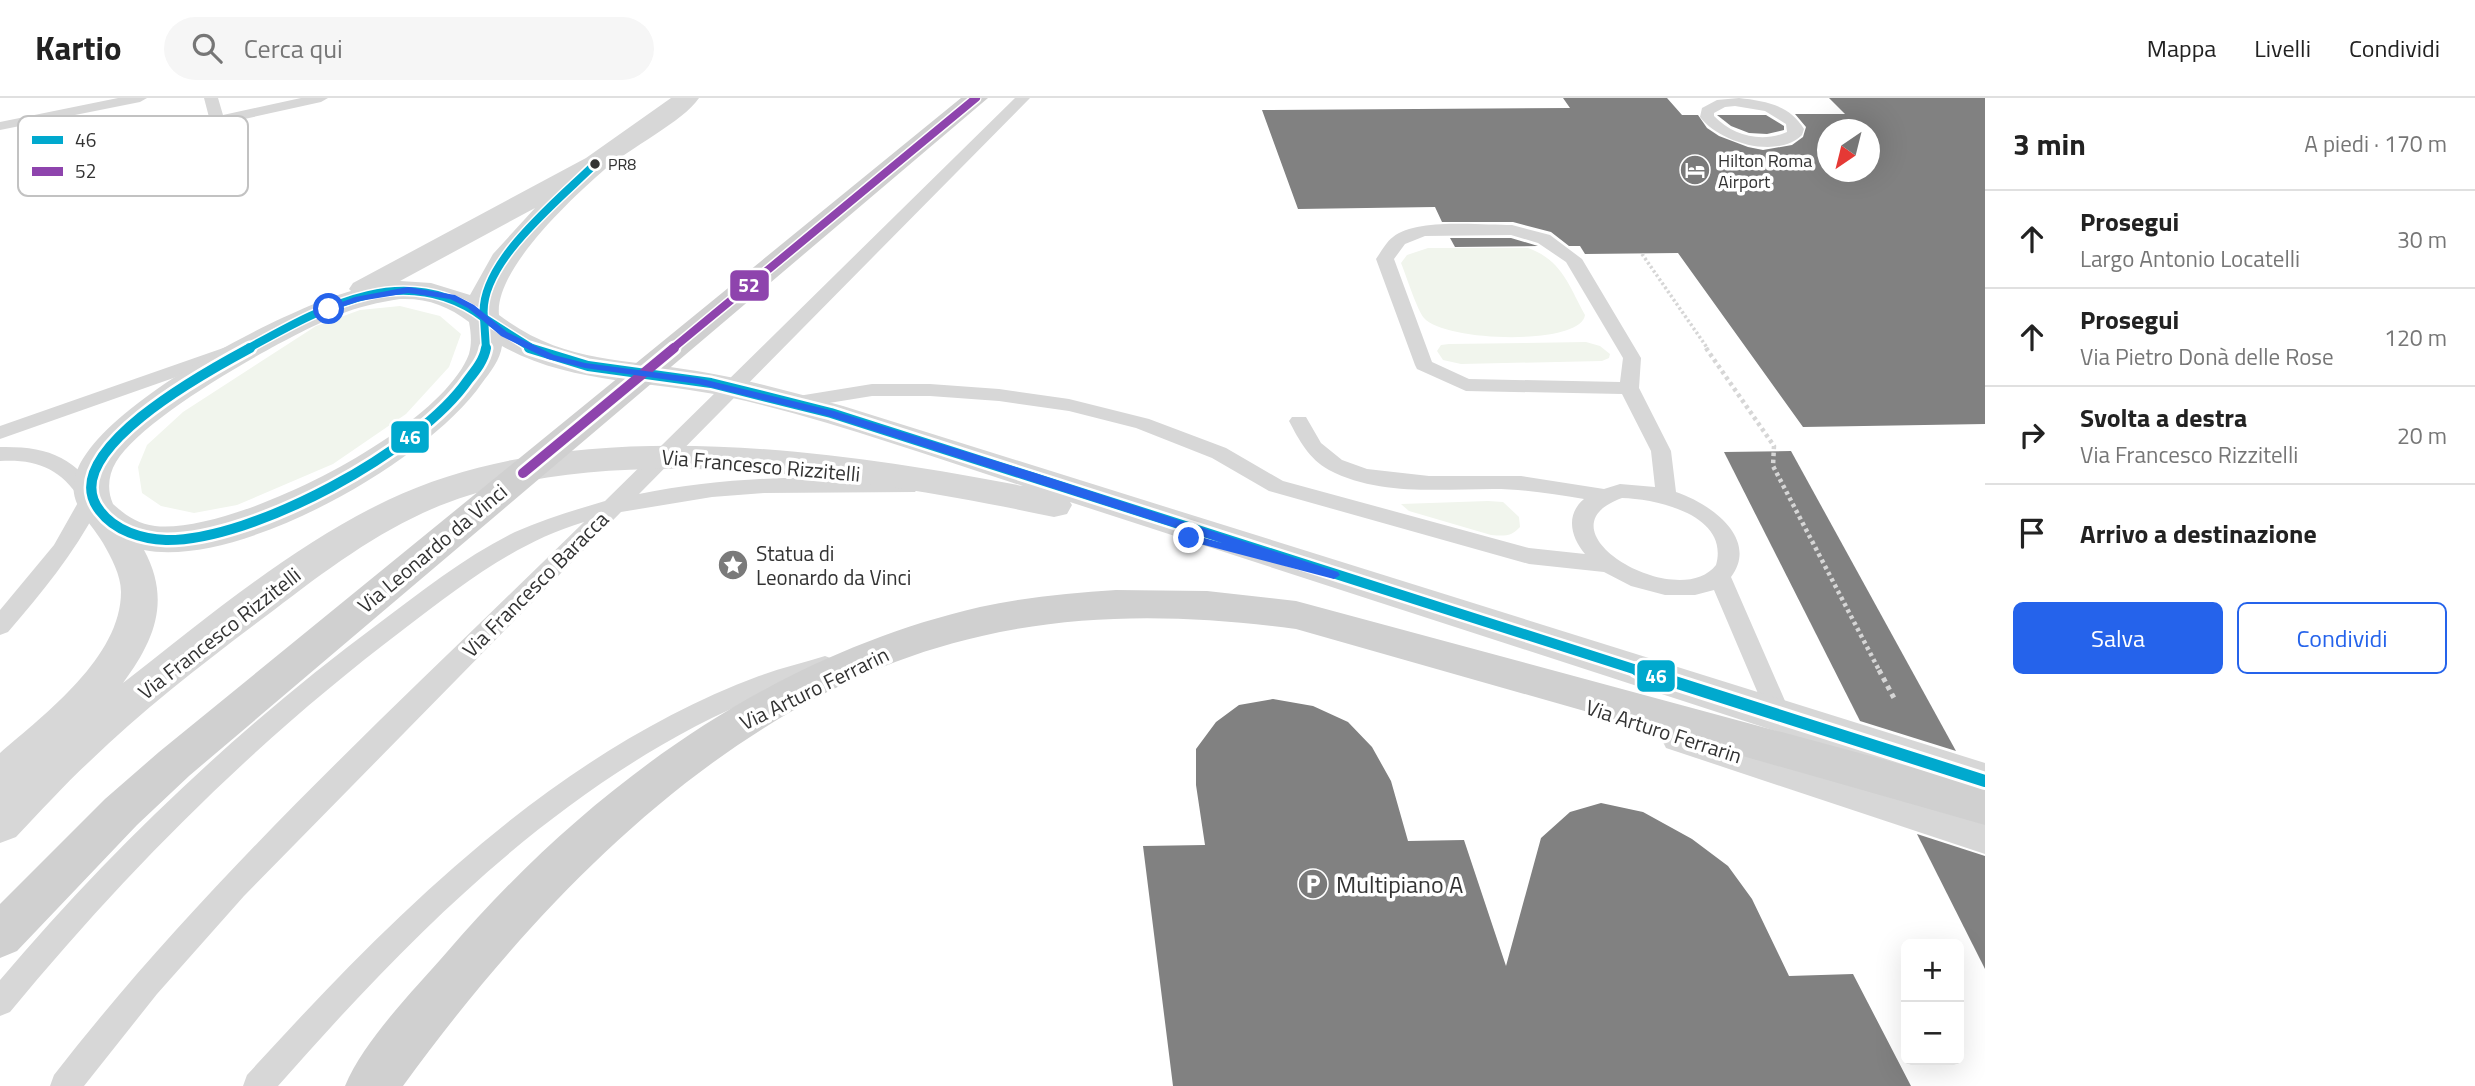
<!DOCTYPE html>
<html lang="it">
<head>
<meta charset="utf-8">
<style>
	body { margin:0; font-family:"Titillium Web",sans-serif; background:#f6f6f6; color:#222 }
	.controls { position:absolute; right:21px; bottom:21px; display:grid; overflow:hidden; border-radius:10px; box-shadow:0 7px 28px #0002 }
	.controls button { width:63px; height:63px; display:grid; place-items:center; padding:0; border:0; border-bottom:2px solid #e0e0e0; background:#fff; color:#222; font:35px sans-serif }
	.compass { position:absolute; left:1817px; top:21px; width:63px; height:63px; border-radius:50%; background:#fff; box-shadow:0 7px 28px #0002; rotate:215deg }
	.stop { position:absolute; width:21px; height:21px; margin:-16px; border:5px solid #2563eb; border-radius:50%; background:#fff }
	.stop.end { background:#2563eb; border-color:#fff; box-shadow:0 2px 7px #0008 }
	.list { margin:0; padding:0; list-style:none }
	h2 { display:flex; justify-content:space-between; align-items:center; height:91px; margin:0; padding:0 28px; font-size:30px }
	h2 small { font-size:23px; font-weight:400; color:#767676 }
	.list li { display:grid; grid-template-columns:46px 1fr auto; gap:21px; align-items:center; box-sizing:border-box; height:98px; padding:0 28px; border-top:2px solid #e0e0e0 }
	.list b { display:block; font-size:26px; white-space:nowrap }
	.list p { margin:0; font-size:23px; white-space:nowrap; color:#767676 }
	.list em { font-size:23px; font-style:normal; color:#767676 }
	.actions { display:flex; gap:14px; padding:21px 28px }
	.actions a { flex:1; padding:16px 0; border:2px solid #2563eb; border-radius:10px; text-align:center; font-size:24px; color:#2563eb }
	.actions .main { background:#2563eb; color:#fff }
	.icon { flex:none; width:38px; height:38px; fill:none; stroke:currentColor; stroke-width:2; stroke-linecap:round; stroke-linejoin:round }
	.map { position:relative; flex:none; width:1985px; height:988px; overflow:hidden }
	header { display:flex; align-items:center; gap:42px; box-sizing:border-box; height:98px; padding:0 35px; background:#fff; border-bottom:2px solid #e0e0e0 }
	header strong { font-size:33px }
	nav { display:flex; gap:38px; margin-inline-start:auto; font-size:24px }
	.search { width:490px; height:63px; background:#f6f6f6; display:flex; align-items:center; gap:18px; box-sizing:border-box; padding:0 24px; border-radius:38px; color:#767676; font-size:26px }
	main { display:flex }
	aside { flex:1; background:#fff }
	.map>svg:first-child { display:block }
</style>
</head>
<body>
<header>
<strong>Kartio</strong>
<div class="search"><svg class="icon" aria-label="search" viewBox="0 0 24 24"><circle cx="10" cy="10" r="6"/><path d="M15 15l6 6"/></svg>Cerca qui</div>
<nav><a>Mappa</a><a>Livelli</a><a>Condividi</a></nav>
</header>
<main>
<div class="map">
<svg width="1985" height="988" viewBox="0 0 1985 988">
	<rect width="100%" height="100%" fill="#fff"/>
	<!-- green -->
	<g fill="#f1f5ed">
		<path d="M1428,150H1528C1562,162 1569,188 1585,217C1581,248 1444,244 1424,220C1417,212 1406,177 1401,165L1407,157Z"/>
		<polygon points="400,208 440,218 461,236 449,269 406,316 333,366 237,407 194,415 161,408 142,395 138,369 147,347 183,314 316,228 360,212"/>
		<polygon points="1586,244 1600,248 1610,256 1609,260 1602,263 1461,266 1443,262 1437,253 1441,247 1449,246"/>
		<path d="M1488,403L1503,404L1519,419L1520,429C1511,439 1504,438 1491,437L1409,413L1401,406Z"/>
	</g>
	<!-- building -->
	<g fill="#818181" fill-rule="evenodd">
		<path d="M1563,0H1667L1682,17H1698L1707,30L1719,38L1748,49L1763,52L1792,47L1803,39L1806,29L1795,16H1845L1829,0H1985V326L1803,329L1678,155L1585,156L1580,148H1569L1551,134L1513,124H1442L1435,109L1298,111L1262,12L1570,10ZM1828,32H1870V74H1828Z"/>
		<polygon points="1717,17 1766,17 1784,28 1784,32 1767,36 1749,35 1731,28"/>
		<polygon points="1450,140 1511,140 1538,148 1455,149"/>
		<polygon points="1791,353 1956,653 1860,623 1724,354"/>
		<polygon points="1273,601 1313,608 1348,624 1372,649 1391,683 1408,743 1464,742 1506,868 1541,740 1570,714 1601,705 1643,714 1692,741 1728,768 1752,801 1789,878 1853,876 1911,988 1173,988 1143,748 1205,747 1196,687 1196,651 1216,624 1239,607"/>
		<polygon points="1917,736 1985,758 1985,871"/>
	</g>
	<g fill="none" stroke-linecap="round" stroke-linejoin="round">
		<!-- path-far2 -->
		<polyline stroke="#d6d6d6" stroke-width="3.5" stroke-dasharray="2.5 2.5" stroke-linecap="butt" points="1642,156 1708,251"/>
		<!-- path-far1 -->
		<polyline stroke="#d6d6d6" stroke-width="4.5" stroke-dasharray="3.5 3.5" stroke-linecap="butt" points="1706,250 1774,348 1773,368 1880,574"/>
		<!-- path -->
		<polyline stroke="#d6d6d6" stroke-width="5" stroke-dasharray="4.5 4.5" stroke-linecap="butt" points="1879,572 1895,602"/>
		<!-- service -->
		<g fill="#d7d7d7" fill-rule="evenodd">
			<polygon points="118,0 147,0 140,4 0,32 0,24"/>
			<polygon points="204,0 218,0 223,17 301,0 328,0 321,4 217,27 210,23"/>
			<path d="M1015,0H1030L639,396C728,378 818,377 908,382L915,384L919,389L915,394L764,395L712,399L621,414L244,798L157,896L84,988H50L54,977C209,777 404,601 584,424C516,444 459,489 404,531C256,643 128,771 10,914L0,918V882C113,749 238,630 378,526C422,493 466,458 515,434C544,421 575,412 605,403Z"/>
			<path d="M1739,0C1765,3 1790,7 1804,31L1802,37C1776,62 1719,44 1700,19L1702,10L1717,2ZM1735,8L1765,13L1786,26L1787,34C1762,45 1733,38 1714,18V15L1725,9Z"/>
			<path d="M1512,127L1550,137L1582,161L1641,260L1639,290L1671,353L1676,394C1709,405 1760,440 1731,479L1792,619L1789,626L1780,629L1771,626L1714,492L1695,497H1665L1631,488L1604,474L1529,466L1269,393L1212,360L1136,330L1069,313L999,303L930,298H872L792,311L785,309L782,305L785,301L792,299L872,286H930L999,291L1069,301L1149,321L1226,350L1283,383L1529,450L1585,456C1571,439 1565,417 1584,401C1554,396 1524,391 1493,391C1440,391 1378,398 1329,372C1309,361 1299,342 1289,323L1292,319H1306L1321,345L1342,362L1367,371L1429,378H1521L1604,391L1620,386L1655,389L1651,353L1622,296L1466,293L1417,271L1415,267L1376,161C1381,154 1386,144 1393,139C1416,120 1482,127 1512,127ZM1511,137L1538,145L1566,164L1623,260L1620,284L1469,281L1432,264L1394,161L1405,146L1425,138ZM1622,400C1657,401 1730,417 1716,467C1678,516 1533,432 1622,400Z"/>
			<polygon points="229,248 236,250 238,254 236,258 0,341 0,328"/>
			<path d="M0,349C48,348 76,359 102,401C78,451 44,492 8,534L0,537V512L54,447L80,401C60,370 36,361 0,363Z"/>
			<path d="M825,558L833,561L837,567L833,573C813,580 792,585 773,593C573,672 417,830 278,988H243L247,977C392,818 553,655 759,578C780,570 803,565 825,558Z"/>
		</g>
		<!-- minor -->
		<path fill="#d7d7d7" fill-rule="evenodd" d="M671,0H699C684,23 628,51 604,72C572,100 494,172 499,217C564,266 621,260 697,273C746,281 795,295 843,308L1985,665V701L1070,404L1072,407L1067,416L1054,419C879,382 643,344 470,397C397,419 334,466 274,512C210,560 147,608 89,664C63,688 40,714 16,739L0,745V655C45,616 121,559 121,494C121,477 111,459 103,445C92,426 70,408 74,384C84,313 285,211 351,193L349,191L353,185L586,60ZM535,110L493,156L470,197L431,185L400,183ZM400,201C428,200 448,208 469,224C471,235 472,245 469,256C441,332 233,437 155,428C138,426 125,417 113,406C107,393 108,377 116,364C144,317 285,239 338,217C358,209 379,204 400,201ZM502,248C571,287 653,282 728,299C828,321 925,357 1023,388C828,351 573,314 388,402C293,447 205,521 123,585C155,542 171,502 144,452C239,471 429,363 482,285C491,273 500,262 502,248Z"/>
		<!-- tertiary -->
		<polygon fill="#d7d7d7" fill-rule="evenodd" points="1681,621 1985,718 1985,756 1666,650 1660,638 1666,626"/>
		<!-- secondary -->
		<g fill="#d0d0d0" fill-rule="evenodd">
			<polygon points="961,0 988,0 189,678 137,727 17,853 0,860 0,806 105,701 159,654"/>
			<path d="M1116,492L1207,493L1296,503L1985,689V727L1296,531C1191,517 1086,514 982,538C739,592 544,794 403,988H345C364,942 414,892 447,854C587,691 768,558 980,509C1025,499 1071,495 1116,492Z"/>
		</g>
		<!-- bus-1-far2 casing -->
		<g stroke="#fff" stroke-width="11">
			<g id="bus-1-far2">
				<polyline points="484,220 533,251"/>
				<polyline points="484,220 486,251"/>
				<path d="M484,220C477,166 559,102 595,66"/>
				<path d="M247,251C322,210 405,161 484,220"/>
			</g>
		</g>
		<!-- bus-1-far1 casing -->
		<g stroke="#fff" stroke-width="15">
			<g id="bus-1-far1">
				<path d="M250,250C211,271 53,355 100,413C115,433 142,441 166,442C253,443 419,353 468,282C476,272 484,262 486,250"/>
				<polyline points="529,250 588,268 711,285 831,315 1643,574"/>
			</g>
		</g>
		<!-- bus-1 casing -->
		<g stroke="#fff" stroke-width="18">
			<polyline id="bus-1" points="1637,572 1985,683"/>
		</g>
		<!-- bus-2-far1 casing -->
		<g stroke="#fff" stroke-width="11">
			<polyline id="bus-2-far1" points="672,251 976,0"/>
		</g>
		<!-- bus-2 casing -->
		<g stroke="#fff" stroke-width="15">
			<polyline id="bus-2" points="523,375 674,250"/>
		</g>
		<!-- bus-1-far2 -->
		<use href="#bus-1-far2" stroke="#00a9ce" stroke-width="8"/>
		<!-- bus-1-far1 -->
		<use href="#bus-1-far1" stroke="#00a9ce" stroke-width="10"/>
		<!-- bus-1 -->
		<use href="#bus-1" stroke="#00a9ce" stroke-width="12"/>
		<!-- bus-2-far1 -->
		<use href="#bus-2-far1" stroke="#8e44ad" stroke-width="8"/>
		<!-- bus-2 -->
		<use href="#bus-2" stroke="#8e44ad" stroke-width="10"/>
	</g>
	<!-- route -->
	<polygon fill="#2563eb" points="408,189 455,197 474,207 507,234 554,257 585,265 698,280 834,313 1035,375 1338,474 1340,477 1334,481 1185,442 1185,437 1189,436 1223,445 828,318 698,286 585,270 548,261 501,238 468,210 450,201 408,195 360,203 329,213 324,211 355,199"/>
	<!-- icons -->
	<defs>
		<g id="hotel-disc" transform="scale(1.575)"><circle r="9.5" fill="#7a7a7a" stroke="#fff"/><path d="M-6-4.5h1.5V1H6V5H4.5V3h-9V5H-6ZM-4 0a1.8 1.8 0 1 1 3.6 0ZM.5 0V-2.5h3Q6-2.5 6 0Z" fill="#fff"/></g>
		<g id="sight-disc" transform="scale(1.575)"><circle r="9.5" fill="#7a7a7a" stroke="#fff"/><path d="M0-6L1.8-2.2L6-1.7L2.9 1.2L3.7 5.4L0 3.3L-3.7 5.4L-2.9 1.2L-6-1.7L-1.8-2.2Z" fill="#fff"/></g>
		<g id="parking-disc" transform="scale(1.575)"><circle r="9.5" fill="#7a7a7a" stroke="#fff"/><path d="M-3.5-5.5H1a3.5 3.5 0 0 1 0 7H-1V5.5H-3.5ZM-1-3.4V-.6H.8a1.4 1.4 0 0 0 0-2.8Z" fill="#fff"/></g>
	</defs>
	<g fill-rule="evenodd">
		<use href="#hotel-disc" x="1695" y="72"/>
		<use href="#sight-disc" x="733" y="467"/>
		<use href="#parking-disc" x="1313" y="786"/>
	</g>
	<!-- markers -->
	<circle fill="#333" stroke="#fff" stroke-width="2.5" cx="595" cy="66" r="6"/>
	<g text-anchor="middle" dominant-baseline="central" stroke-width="7" stroke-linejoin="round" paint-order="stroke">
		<!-- far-bus labels -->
		<g font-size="16" fill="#333" stroke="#fff" text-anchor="start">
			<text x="608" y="66">PR8</text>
		</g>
		<!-- far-poi labels -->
		<g font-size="18" fill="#333" stroke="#fff" text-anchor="start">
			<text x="1718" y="62">Hilton Roma<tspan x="1718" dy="21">Airport</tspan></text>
		</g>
		<!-- street labels -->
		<g font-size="21" fill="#333" stroke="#fff">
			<text transform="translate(761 367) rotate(5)">Via Francesco Rizzitelli</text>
			<text transform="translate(432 450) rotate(-40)">Via Leonardo da Vinci</text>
			<text transform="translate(535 486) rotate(-45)">Via Francesco Baracca</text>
			<text transform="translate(219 535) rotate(-38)">Via Francesco Rizzitelli</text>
			<text transform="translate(814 590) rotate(-26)">Via Arturo Ferrarin</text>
			<text transform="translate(1664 633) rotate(18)">Via Arturo Ferrarin</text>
		</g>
		<!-- poi labels -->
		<g font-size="21" fill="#333" stroke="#fff" text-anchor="start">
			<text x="756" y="455">Statua di<tspan x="756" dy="24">Leonardo da Vinci</tspan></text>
		</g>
		<!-- near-poi labels -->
		<g font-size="24" fill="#333" stroke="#fff" text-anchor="start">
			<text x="1336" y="786">Multipiano A</text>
		</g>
	</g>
	<!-- legend -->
	<rect x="18" y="18" width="230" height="80" rx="10" fill="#fff" stroke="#c2c2c2" stroke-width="2"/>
	<rect x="32" y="38" width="31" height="8" fill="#00a9ce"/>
	<rect x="32" y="69" width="31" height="9" fill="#8e44ad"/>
	<g font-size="19" fill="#333">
		<text x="75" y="49">46</text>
		<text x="75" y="80">52</text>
	</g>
	<g stroke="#fff" stroke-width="2.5">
		<rect x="729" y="171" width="41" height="33" rx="7" fill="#8e44ad"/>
		<rect x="390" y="322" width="40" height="34" rx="7" fill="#00a9ce"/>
		<rect x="1636" y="561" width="40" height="34" rx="7" fill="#00a9ce"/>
	</g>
	<g font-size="19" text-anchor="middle" font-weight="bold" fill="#fff">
		<text x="749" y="194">52</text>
		<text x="410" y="346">46</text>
		<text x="1656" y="585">46</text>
	</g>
</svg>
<div class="controls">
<button>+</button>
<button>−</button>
</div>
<svg class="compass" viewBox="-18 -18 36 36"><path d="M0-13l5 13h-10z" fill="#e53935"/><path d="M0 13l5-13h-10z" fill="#767676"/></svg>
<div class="stop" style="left:329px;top:211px"></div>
<div class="stop end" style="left:1189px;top:440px"></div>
</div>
<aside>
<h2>3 min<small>A piedi · 170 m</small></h2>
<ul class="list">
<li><svg class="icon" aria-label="ahead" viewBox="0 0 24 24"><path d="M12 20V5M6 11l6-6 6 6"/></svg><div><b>Prosegui</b><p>Largo Antonio Locatelli</p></div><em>30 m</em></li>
<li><svg class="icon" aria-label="ahead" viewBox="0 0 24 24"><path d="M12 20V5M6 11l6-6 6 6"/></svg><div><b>Prosegui</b><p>Via Pietro Donà delle Rose</p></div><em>120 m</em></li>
<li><svg class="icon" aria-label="right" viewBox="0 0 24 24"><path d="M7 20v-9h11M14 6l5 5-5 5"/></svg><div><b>Svolta a destra</b><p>Via Francesco Rizzitelli</p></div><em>20 m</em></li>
<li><svg class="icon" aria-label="arrive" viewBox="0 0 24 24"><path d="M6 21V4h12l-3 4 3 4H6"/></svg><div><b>Arrivo a destinazione</b></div></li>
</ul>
<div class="actions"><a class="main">Salva</a><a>Condividi</a></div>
</aside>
</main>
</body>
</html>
